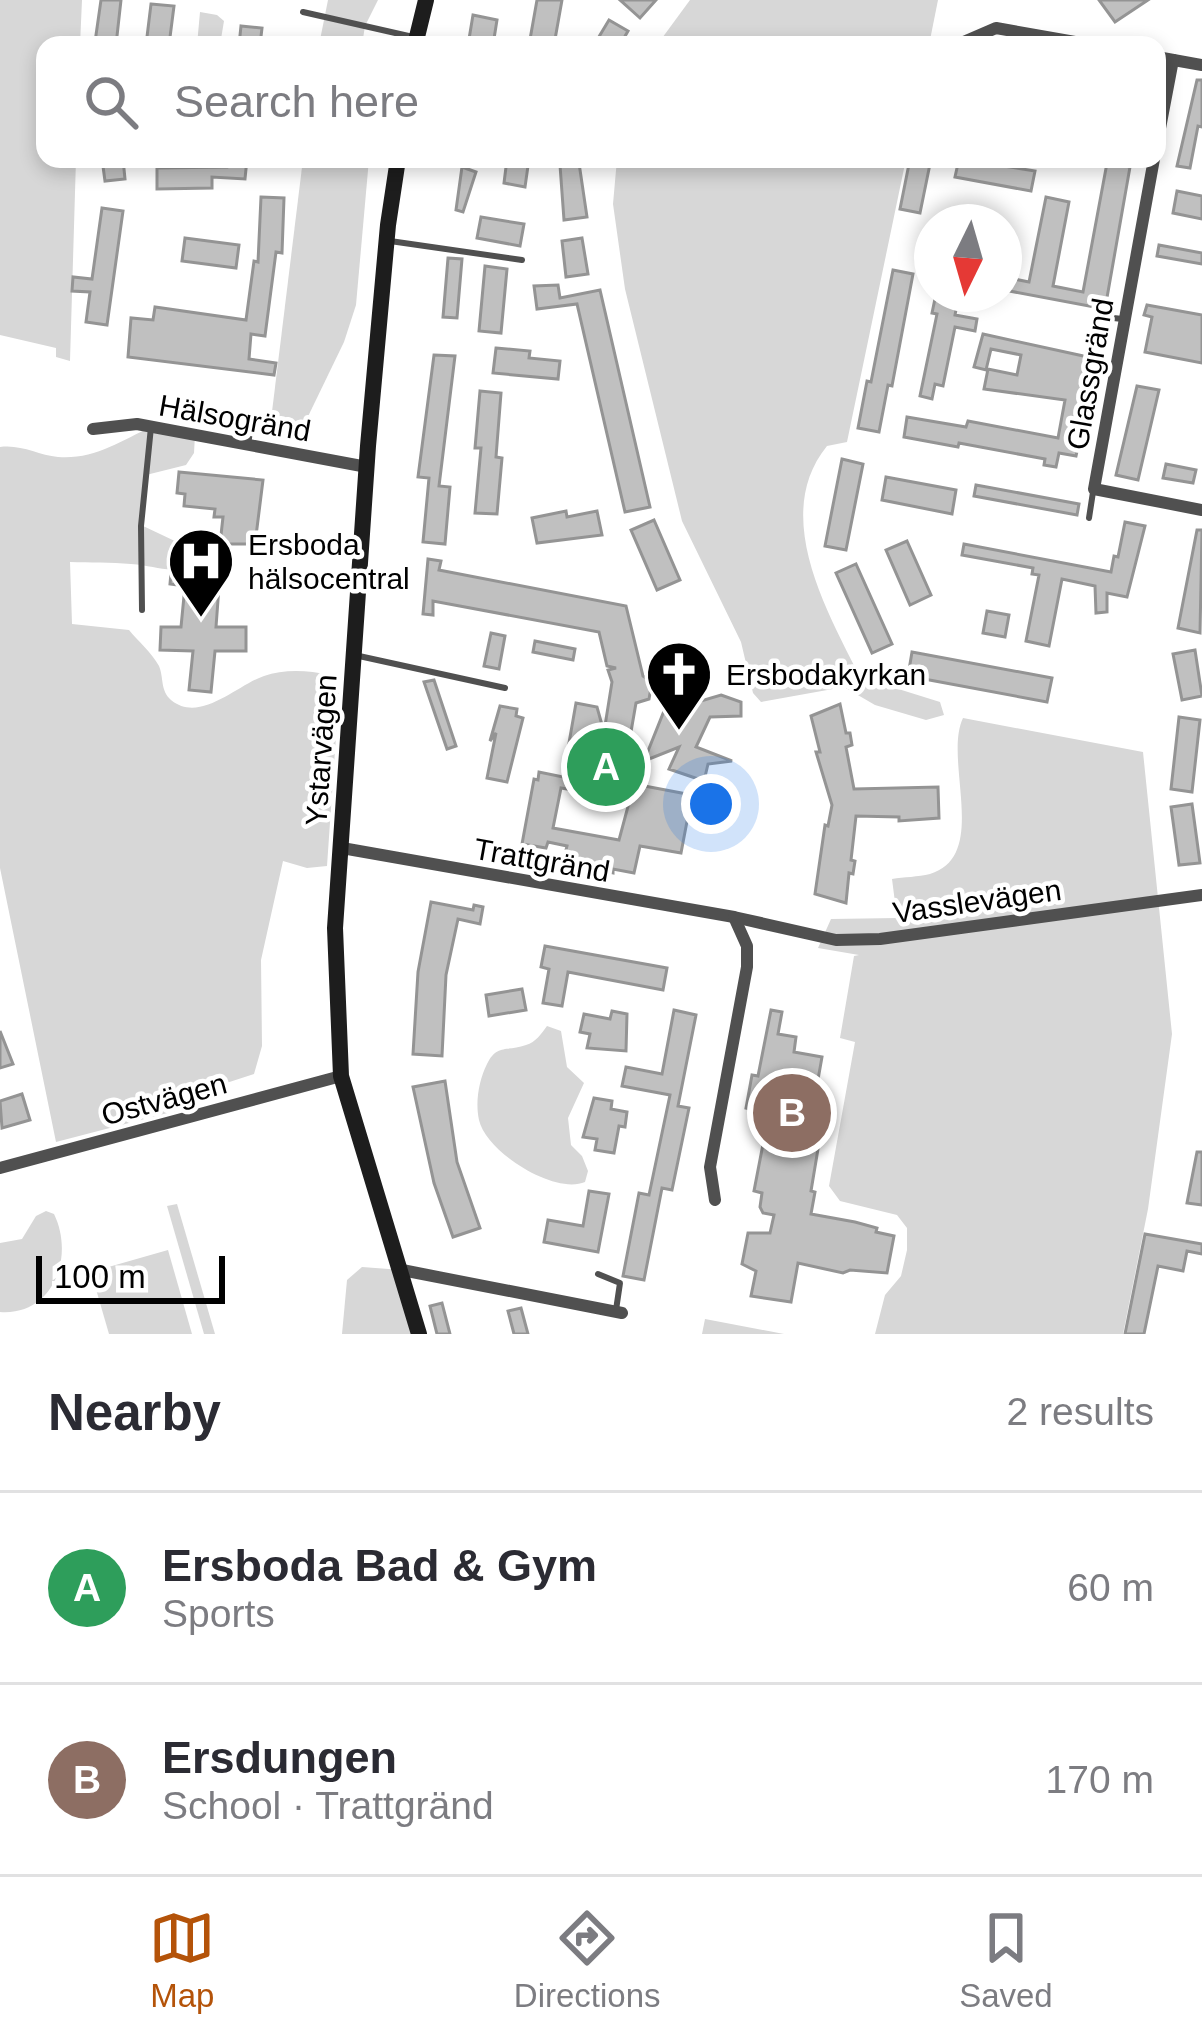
<!DOCTYPE html>
<html lang="en">
<head>
<meta charset="utf-8">
<style>
	body { margin:0; font-family:Arial,sans-serif; background:#f7f7f7; color:#2b2b33 }
	.compass { position:absolute; left:914px; top:204px; width:108px; height:108px; border-radius:50%; background:#fff; box-shadow:0 6px 18px #0003; rotate:185deg }
	.scale { position:absolute; left:36px; bottom:30px; width:189px; box-sizing:border-box; padding-left:12px; border:6px solid #000; border-top:0; font-size:33px; line-height:42px; white-space:nowrap; color:#000; -webkit-text-stroke:9px #fff; paint-order:stroke }
	.you { position:absolute; left:711px; top:804px; width:42px; height:42px; margin:-30px; border:9px solid #fff; border-radius:50%; background:#1a73e8; box-shadow:0 0 0 18px #1a73e833 }
	.badge { display:grid; place-items:center; width:78px; height:78px; border-radius:50%; background:#b45309; color:#fff; font-size:39px; font-weight:700 }
	.pin { position:absolute; translate:-50% -50%; border:6px solid #fff; box-shadow:0 3px 12px #0006 }
	.list { margin:0; padding:0; list-style:none }
	h2 { display:flex; justify-content:space-between; align-items:center; height:156px; margin:0; padding:0 48px; font-size:51px }
	h2 small { font-size:39px; font-weight:400; color:#7c7c81 }
	.list li { display:grid; grid-template-columns:78px 1fr auto; gap:36px; align-items:center; box-sizing:border-box; height:192px; padding:0 48px; border-top:3px solid #e1e1e2 }
	.list b { display:block; font-size:45px; white-space:nowrap }
	.list p { margin:0; font-size:39px; white-space:nowrap; color:#7c7c81 }
	.list em { font-size:39px; font-style:normal; color:#7c7c81 }
	.icon { flex:none; width:66px; height:66px; fill:none; stroke:currentColor; stroke-width:2; stroke-linecap:round; stroke-linejoin:round }
	.map { position:relative; flex:none; width:1202px; height:1334px; overflow:hidden }
	.search { position:absolute; background:#fff; box-shadow:0 6px 18px #0003; left:36px; right:36px; top:36px; height:132px; display:flex; align-items:center; gap:30px; box-sizing:border-box; padding:0 42px; border-radius:24px; color:#7c7c81; font-size:45px }
	.sheet { height:540px; background:#fff }
	nav { display:flex; justify-content:space-around; align-items:center; box-sizing:border-box; height:168px; border-top:3px solid #e1e1e2; background:#fff; font-size:33px; color:#7c7c81 }
	nav a { display:grid; justify-items:center; gap:6px }
	nav .on { color:#b45309 }
	.map>svg:first-child { display:block }
</style>
</head>
<body>
<div class="map">
<svg width="1202" height="1334" viewBox="0 0 1202 1334">
	<rect width="100%" height="100%" fill="#fff"/>
	<!-- green -->
	<g fill="#d7d7d7">
		<polygon points="0,0 82,0 80,45 45,45 45,159 76,159 70,361 56,357 56,348 0,335"/>
		<polygon points="328,0 378,0 365,26 362,45 319,45"/>
		<polygon points="690,0 938,0 929,45 657,45"/>
		<polygon points="200,12 217,15 224,21 220,45 197,45"/>
		<polygon points="303,159 369,159 356,305 344,342 300,433 270,428"/>
		<path d="M617,159H906L847,442L827,446C771,515 827,611 860,677L940,702L944,715L926,720L875,705L844,687L761,702L753,693L741,642L682,521L625,289L613,204Z"/>
		<path d="M151,427L195,435L194,453L186,465L146,475L141,525L198,552L199,562C173,576 158,566 131,564C111,562 90,563 70,562L72,624L129,630C138,641 152,653 159,666C164,678 160,690 171,700C200,724 237,685 264,676C283,669 309,670 328,675L339,693L327,866L307,868L283,861L261,960L262,1046L254,1074L171,1101L175,1111L56,1142L0,868V447C21,444 38,455 58,457C93,460 121,441 151,427Z"/>
		<path d="M963,718L1143,752L1172,1034L1148,1209L1123,1334H875L885,1295L901,1276L907,1250V1228L897,1215L840,1201L829,1186L855,1042L840,1038L854,956L859,955L818,948L831,919L897,918L892,879C904,877 918,877 930,874C990,856 943,760 963,718Z"/>
		<path d="M547,1026L561,1031L567,1067L584,1083L568,1118L571,1145L582,1156L588,1171L585,1182C554,1195 486,1152 479,1120C475,1102 479,1080 487,1064C497,1043 508,1052 526,1045C536,1042 541,1034 547,1026Z"/>
		<polygon points="177,1204 215,1334 204,1334 167,1206"/>
		<path d="M46,1211L54,1214C75,1257 53,1316 0,1312V1243L22,1239L36,1216Z"/>
		<polygon points="168,1250 192,1334 109,1334 91,1272"/>
		<polygon points="362,1267 402,1270 419,1334 342,1334 347,1280"/>
		<polygon points="705,1319 784,1334 702,1334"/>
	</g>
	<!-- building -->
	<g fill="#c0c0c0" stroke="#949494" stroke-width="3">
		<polygon points="101,0 121,0 116,45 95,42"/>
		<polygon points="537,0 562,0 554,45 529,45"/>
		<polygon points="620,0 656,0 640,18"/>
		<polygon points="1099,0 1148,0 1115,22"/>
		<polygon points="151,4 174,6 169,45 146,45"/>
		<polygon points="473,15 497,20 493,45 468,45"/>
		<polygon points="609,20 628,31 620,45 594,45"/>
		<polygon points="241,26 262,28 260,45 239,45"/>
		<polygon points="1197,80 1202,80 1202,127 1198,126 1190,168 1177,166"/>
		<polygon points="102,159 123,159 125,179 105,181"/>
		<polygon points="228,159 247,159 245,179 212,177 212,188 157,189 157,168 227,167"/>
		<polygon points="507,159 529,159 525,187 504,183"/>
		<polygon points="910,159 931,159 920,213 900,209"/>
		<polygon points="959,159 1035,171 1031,191 955,177"/>
		<polygon points="579,163 587,217 564,220 560,165"/>
		<polygon points="1107,163 1130,167 1105,309 1004,290 1004,277 1029,282 1046,197 1069,202 1053,286 1083,292"/>
		<polygon points="462,167 476,172 463,212 456,210"/>
		<polygon points="1177,191 1202,196 1202,219 1173,213"/>
		<polygon points="261,197 284,198 282,253 276,252 265,336 251,334 249,359 276,363 274,375 128,357 131,318 153,320 155,307 246,320 254,261 258,262"/>
		<polygon points="102,208 123,211 107,325 86,322 90,292 72,291 73,277 92,279"/>
		<polygon points="481,217 524,224 520,246 477,238"/>
		<polygon points="185,238 239,245 236,268 182,261"/>
		<polygon points="582,238 588,274 566,277 562,241"/>
		<polygon points="1159,245 1202,253 1202,264 1157,256"/>
		<polygon points="448,258 462,259 457,318 443,317"/>
		<polygon points="485,266 507,269 501,333 479,331"/>
		<polygon points="893,270 913,274 892,386 888,385 879,432 858,428 867,381 871,382"/>
		<polygon points="558,285 560,298 600,290 650,507 625,512 577,304 537,309 534,286"/>
		<polygon points="936,294 959,294 955,315 977,319 975,331 955,327 943,386 935,384 932,399 920,396 937,314 932,313"/>
		<polygon points="1147,305 1202,315 1202,363 1145,352 1152,317 1144,315"/>
		<polygon points="983,334 1097,359 1076,456 1059,453 1056,467 1044,465 1045,459 959,443 958,447 904,437 907,417 966,427 968,421 1058,438 1065,400 984,389 988,369 1017,375 1021,355 991,349 986,370 974,367"/>
		<polygon points="496,348 530,351 529,358 560,361 558,379 493,373"/>
		<polygon points="434,355 455,356 439,486 450,487 445,544 423,542 429,478 418,477"/>
		<polygon points="1137,386 1159,390 1138,480 1116,475"/>
		<polygon points="480,391 501,393 496,457 502,458 497,514 475,513 481,448 475,448"/>
		<polygon points="842,459 863,464 846,550 825,546"/>
		<polygon points="1166,464 1196,470 1193,483 1163,478"/>
		<polygon points="179,472 263,480 255,544 220,544 223,517 214,517 215,509 184,506 185,494 177,493"/>
		<polygon points="886,477 956,490 952,514 882,500"/>
		<polygon points="976,485 1079,504 1077,515 974,496"/>
		<polygon points="566,511 567,517 597,511 602,535 537,543 532,518"/>
		<polygon points="654,520 680,580 657,590 631,530"/>
		<polygon points="1125,522 1145,526 1127,597 1107,593 1107,612 1096,613 1095,586 1062,579 1049,646 1026,641 1039,575 1032,574 1033,568 962,555 964,544 1111,572 1114,556 1118,557"/>
		<polygon points="1197,530 1202,530 1200,633 1178,628"/>
		<polygon points="907,541 931,595 910,605 886,550"/>
		<polygon points="428,559 441,561 439,570 626,606 643,676 652,682 649,699 636,703 624,772 603,785 587,782 585,792 561,788 553,828 619,840 634,784 692,795 681,853 640,846 634,873 613,869 613,873 584,867 585,862 564,858 567,846 548,842 546,848 522,844 534,779 538,780 539,772 563,777 576,703 597,707 604,732 612,682 608,670 616,668 607,666 599,632 433,601 433,615 423,614"/>
		<polygon points="856,564 892,644 872,653 836,573"/>
		<polygon points="171,573 191,575 190,585 219,587 216,627 246,627 246,651 215,651 211,692 189,690 193,651 160,650 161,627 181,627 185,586 170,584"/>
		<polygon points="987,611 1009,615 1005,637 983,633"/>
		<polygon points="491,633 505,636 499,669 484,666"/>
		<polygon points="535,641 575,649 573,660 533,652"/>
		<polygon points="1195,650 1202,696 1182,700 1173,654"/>
		<polygon points="912,652 1052,678 1047,702 908,676"/>
		<polygon points="434,680 456,746 447,749 424,682"/>
		<polygon points="721,695 741,702 741,716 710,717 696,747 732,761 708,764 704,781 669,769 679,747 644,761 666,706 671,708 673,703 691,711 694,703"/>
		<polygon points="840,704 846,733 850,733 852,745 846,747 854,789 938,787 939,818 899,821 899,817 856,816 851,860 855,861 853,874 849,873 846,903 815,894 825,825 828,826 832,805 816,752 820,752 811,716"/>
		<polygon points="500,706 517,709 516,716 523,718 507,782 487,778 496,733 490,741"/>
		<polygon points="1179,717 1200,720 1192,792 1171,789"/>
		<polygon points="1192,804 1200,863 1179,865 1171,807"/>
		<polygon points="431,902 473,910 474,905 483,907 480,924 458,919 446,975 442,1056 413,1054 418,972"/>
		<polygon points="545,946 667,968 663,990 568,972 562,1006 543,1003 549,969 541,967"/>
		<polygon points="522,989 526,1010 489,1016 486,995"/>
		<polygon points="674,1010 696,1015 678,1106 689,1108 672,1190 662,1188 644,1280 623,1276 639,1193 649,1195 670,1095 622,1086 626,1067 662,1074"/>
		<polygon points="771,1010 782,1012 778,1034 796,1037 794,1052 822,1057 814,1102 820,1103 812,1148 818,1149 811,1191 815,1192 811,1214 855,1222 877,1228 876,1232 894,1236 887,1273 850,1270 843,1273 798,1263 791,1302 751,1296 756,1271 742,1264 748,1233 770,1233 774,1215 763,1213 760,1207 762,1193 754,1191 769,1113 746,1108 752,1075 758,1076"/>
		<polygon points="612,1011 627,1014 626,1051 587,1048 590,1034 580,1032 584,1014 610,1019"/>
		<polygon points="0,1031 13,1064 0,1068"/>
		<polygon points="445,1081 457,1162 480,1228 453,1237 434,1183 413,1087"/>
		<polygon points="22,1094 30,1120 2,1128 0,1101"/>
		<polygon points="594,1098 612,1101 611,1109 627,1112 625,1127 619,1126 614,1153 595,1150 597,1139 583,1137"/>
		<polygon points="1197,1152 1202,1152 1202,1205 1187,1203"/>
		<polygon points="589,1191 609,1194 598,1252 544,1242 548,1220 583,1226"/>
		<polygon points="1145,1234 1202,1244 1202,1254 1187,1251 1183,1271 1158,1266 1144,1334 1125,1334"/>
		<polygon points="442,1303 450,1334 437,1334 430,1306"/>
		<polygon points="521,1308 528,1334 514,1334 508,1311"/>
	</g>
	<g fill="none" stroke-linecap="round" stroke-linejoin="round">
		<!-- lane -->
		<g stroke="#505050" stroke-width="6">
			<polyline points="303,12 413,37"/>
			<polyline points="390,241 522,260"/>
			<polyline points="1103,317 1123,319"/>
			<polyline points="248,445 251,424"/>
			<polyline points="1089,518 1093,492"/>
			<polyline points="142,610 141,526 151,427"/>
			<polyline points="359,656 505,688"/>
			<polyline points="598,1274 620,1283 616,1310"/>
		</g>
		<!-- street -->
		<g stroke="#505050" stroke-width="12">
			<polyline points="959,44 996,28 1092,45"/>
			<polyline points="1157,57 1202,65"/>
			<polyline points="1157,144 1173,60"/>
			<polyline points="1154,159 1094,489 1202,510"/>
			<polyline points="93,429 137,424 367,467"/>
			<polyline points="342,848 734,917 836,940 880,939 1202,895"/>
			<polyline points="0,1168 341,1076"/>
			<polyline points="715,1200 710,1167 747,967 747,946 734,917"/>
			<polyline points="402,1270 622,1313"/>
		</g>
		<!-- secondary -->
		<g stroke="#1d1d1d" stroke-width="16">
			<polyline points="415,45 426,0"/>
			<polyline points="398,159 388,225 368,446 335,928 341,1076 419,1334"/>
		</g>
	</g>
	<!-- icons -->
	<defs>
		<g id="hospital-pin" transform="scale(3.45)"><path d="M0 17L-7.5 6A9.5 9.5 0 1 1 7.5 6Z" fill="#000" stroke="#fff"/><path d="M-5-5h3v3.5h4V-5h3V5h-3V1.5h-4V5h-3Z" fill="#fff"/></g>
		<g id="church-pin" transform="scale(3.45)"><path d="M0 17L-7.5 6A9.5 9.5 0 1 1 7.5 6Z" fill="#000" stroke="#fff"/><path d="M-1.2-6h2.4v3.5h3.3v2.4h-3.3V6h-2.4V-.1h-3.3v-2.4h3.3Z" fill="#fff"/></g>
	</defs>
	<g fill-rule="evenodd">
		<use href="#hospital-pin" x="201" y="561"/>
		<use href="#church-pin" x="679" y="674"/>
	</g>
	<g text-anchor="middle" dominant-baseline="central" stroke-width="9" stroke-linejoin="round" paint-order="stroke">
		<!-- street labels -->
		<g font-size="30" fill="#000" stroke="#fff">
			<text transform="translate(1090 374) rotate(-80)">Glassgränd</text>
			<text transform="translate(235 418) rotate(10)">Hälsogränd</text>
			<text transform="translate(321 750) rotate(-86)">Ystarvägen</text>
			<text transform="translate(542 860) rotate(10)">Trattgränd</text>
			<text transform="translate(977 901) rotate(-8)">Vasslevägen</text>
			<text transform="translate(164 1099) rotate(-15)">Ostvägen</text>
		</g>
		<!-- poi labels -->
		<g font-size="30" fill="#000" stroke="#fff" text-anchor="start">
			<text x="248" y="544">Ersboda<tspan x="248" dy="34">hälsocentral</tspan></text>
			<text x="726" y="674">Ersbodakyrkan</text>
		</g>
	</g>
</svg>
<svg class="compass" viewBox="-18 -18 36 36"><path d="M0-13l5 13h-10z" fill="#e53935"/><path d="M0 13l5-13h-10z" fill="#7c7c81"/></svg>
<div class="scale">100 m</div>
<div class="you"></div>
<div class="pin badge" style="left:606px;top:767px;background:#2e9e5b">A</div>
<div class="pin badge" style="left:792px;top:1113px;background:#8d6e63">B</div>
<div class="search"><svg class="icon" aria-label="search" viewBox="0 0 24 24"><circle cx="10" cy="10" r="6"/><path d="M15 15l6 6"/></svg>Search here</div>
</div>
<section class="sheet">
<h2>Nearby<small>2 results</small></h2>
<ul class="list">
<li><span class="badge" style="background:#2e9e5b">A</span><div><b>Ersboda Bad &amp; Gym</b><p>Sports</p></div><em>60 m</em></li>
<li><span class="badge" style="background:#8d6e63">B</span><div><b>Ersdungen</b><p>School · Trattgränd</p></div><em>170 m</em></li>
</ul>
</section>
<nav>
<a class="on"><svg class="icon" aria-label="map" viewBox="0 0 24 24"><path d="M3 6l6-2 6 2 6-2v14l-6 2-6-2-6 2zM9 4v14M15 6v14"/></svg>Map</a>
<a><svg class="icon" aria-label="directions" viewBox="0 0 24 24"><path d="M12 3l9 9-9 9-9-9zM9 14v-3h6M13 9l2 2-2 2"/></svg>Directions</a>
<a><svg class="icon" aria-label="saved" viewBox="0 0 24 24"><path d="M7 4h10v16l-5-4-5 4z"/></svg>Saved</a>
</nav>
</body>
</html>
